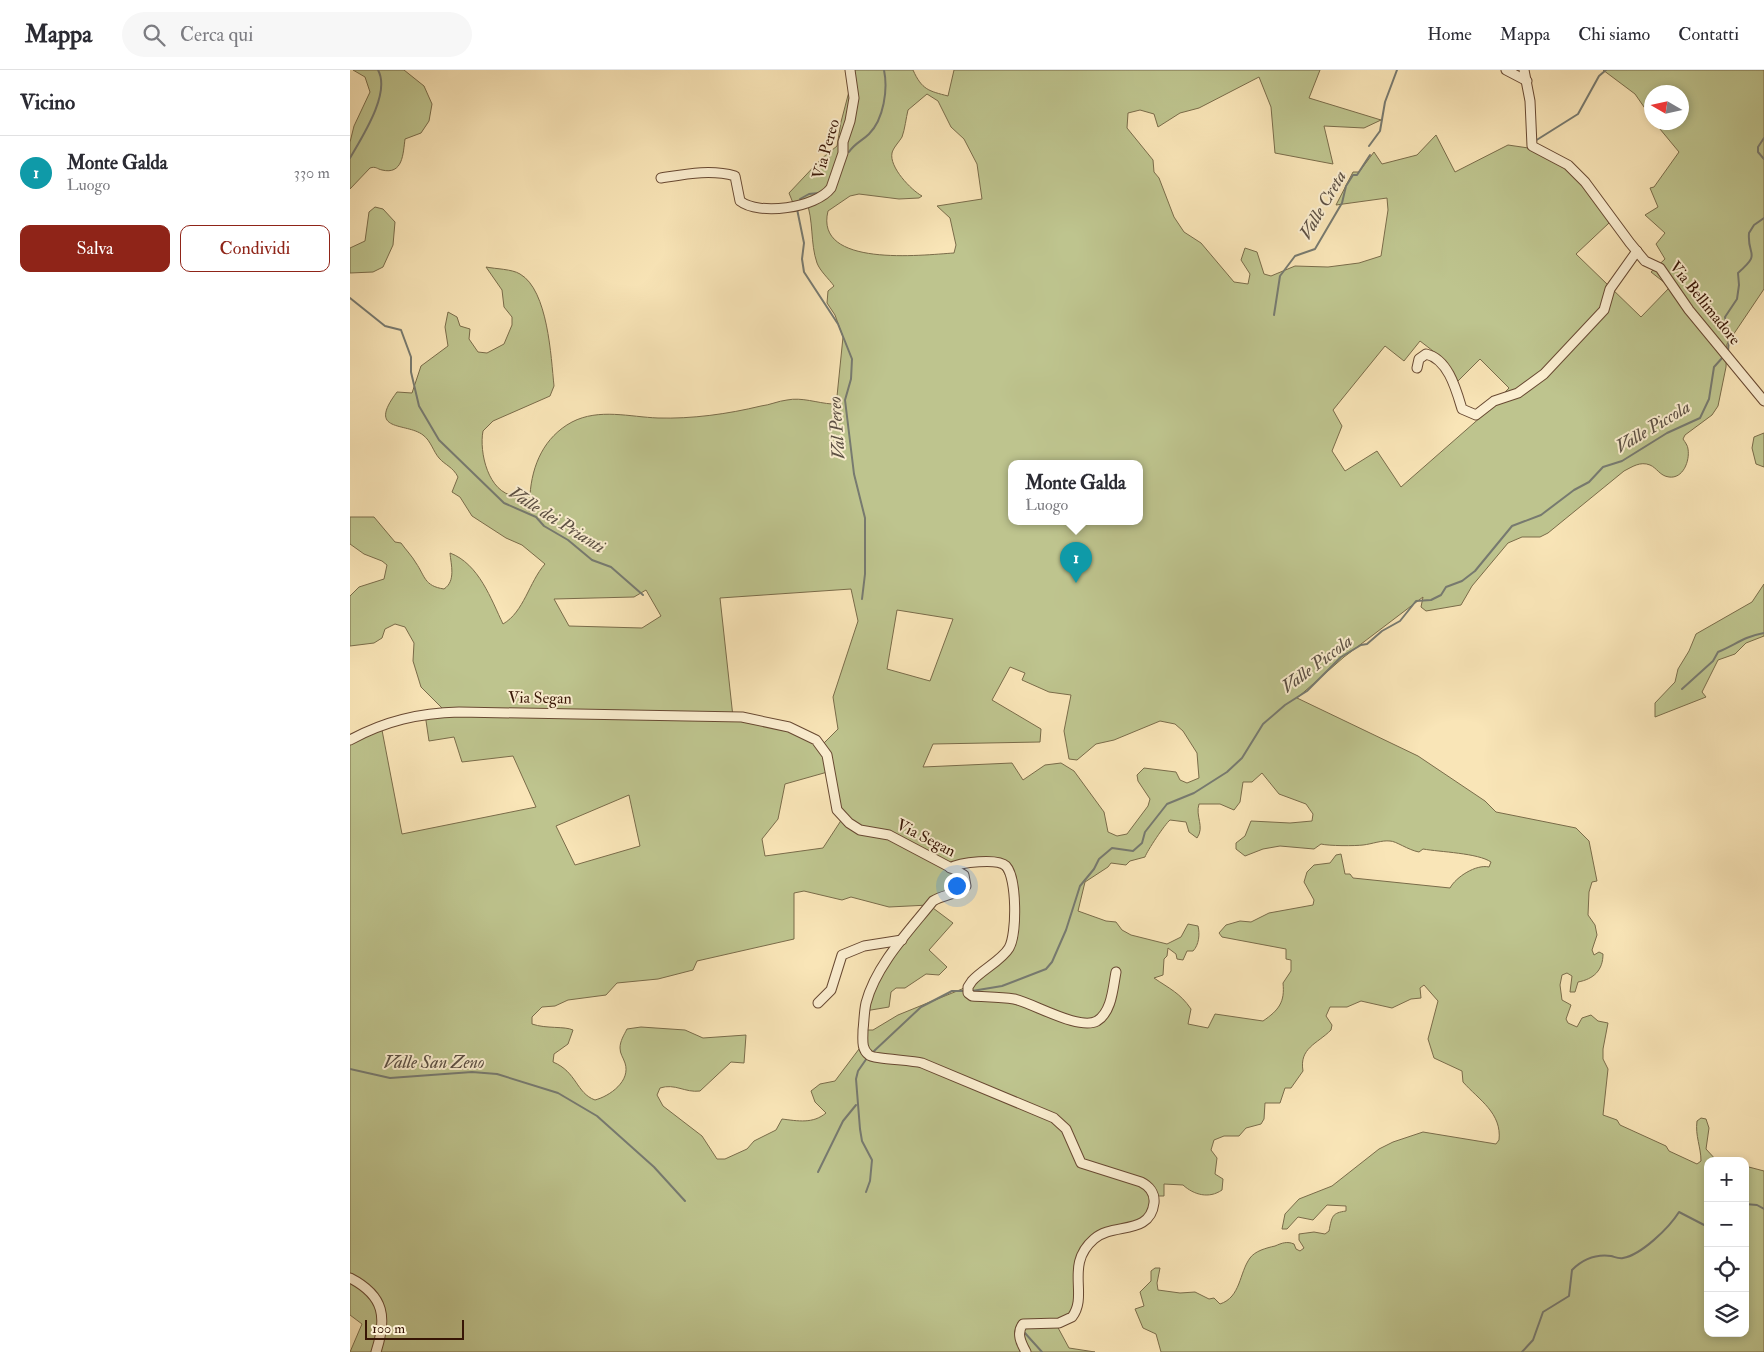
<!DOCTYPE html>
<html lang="it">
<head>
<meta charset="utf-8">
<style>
	body { margin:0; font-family:"IM FELL Double Pica",serif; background:#f7f7f7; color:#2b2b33 }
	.controls { position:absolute; right:15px; bottom:15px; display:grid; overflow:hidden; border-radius:10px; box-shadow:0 2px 8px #0003 }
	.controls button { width:45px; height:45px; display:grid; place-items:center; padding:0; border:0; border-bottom:1px solid #e1e1e2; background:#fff; color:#2b2b33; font:25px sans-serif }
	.compass { position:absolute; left:1294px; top:15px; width:45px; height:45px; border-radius:50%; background:#fff; box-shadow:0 2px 8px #0003; rotate:279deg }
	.scale { position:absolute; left:15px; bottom:12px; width:99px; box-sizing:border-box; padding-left:5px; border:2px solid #371505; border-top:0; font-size:14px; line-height:18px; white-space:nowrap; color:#371505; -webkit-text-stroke:4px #fbeed0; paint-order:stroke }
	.you { position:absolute; left:606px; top:815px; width:18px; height:18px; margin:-12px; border:4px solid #fff; border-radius:50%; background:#1a73e8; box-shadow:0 0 0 8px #1a73e833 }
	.badge { display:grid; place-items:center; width:32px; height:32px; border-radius:50%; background:#8f2418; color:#fff; font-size:16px; font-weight:700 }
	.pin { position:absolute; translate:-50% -41px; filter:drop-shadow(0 1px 2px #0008) }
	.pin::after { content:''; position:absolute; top:26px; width:18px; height:15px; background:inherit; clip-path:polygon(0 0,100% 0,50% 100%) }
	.popup { position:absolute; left:658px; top:390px; width:135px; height:65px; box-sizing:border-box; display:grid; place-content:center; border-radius:10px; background:#fff; filter:drop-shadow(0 1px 4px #0005); font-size:16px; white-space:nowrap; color:#7c7c81 }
	.popup b { font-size:19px; color:#2b2b33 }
	.popup::after { content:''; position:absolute; left:50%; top:100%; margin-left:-10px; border:10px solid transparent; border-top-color:#fff }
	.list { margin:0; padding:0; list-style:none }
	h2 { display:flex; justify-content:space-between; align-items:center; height:65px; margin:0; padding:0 20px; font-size:21px }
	h2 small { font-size:16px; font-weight:400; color:#7c7c81 }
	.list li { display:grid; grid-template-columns:32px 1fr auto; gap:15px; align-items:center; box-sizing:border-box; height:75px; padding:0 20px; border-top:1px solid #e1e1e2 }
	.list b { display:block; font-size:19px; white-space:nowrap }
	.list p { margin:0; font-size:16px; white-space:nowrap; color:#7c7c81 }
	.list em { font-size:16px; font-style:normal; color:#7c7c81 }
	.actions { display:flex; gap:10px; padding:15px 20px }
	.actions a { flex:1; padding:11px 0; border:1px solid #8f2418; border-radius:10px; text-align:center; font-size:18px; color:#8f2418 }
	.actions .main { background:#8f2418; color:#fff }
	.icon { flex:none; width:28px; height:28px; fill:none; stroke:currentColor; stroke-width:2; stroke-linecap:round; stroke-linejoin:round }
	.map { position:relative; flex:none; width:1414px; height:1282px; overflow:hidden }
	header { display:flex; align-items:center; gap:30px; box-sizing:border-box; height:70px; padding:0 25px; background:#fff; border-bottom:1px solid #e1e1e2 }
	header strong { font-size:24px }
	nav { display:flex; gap:28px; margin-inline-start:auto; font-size:18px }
	.search { width:350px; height:45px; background:#f7f7f7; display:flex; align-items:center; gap:12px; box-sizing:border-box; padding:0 18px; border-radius:28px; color:#7c7c81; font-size:19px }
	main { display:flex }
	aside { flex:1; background:#fff }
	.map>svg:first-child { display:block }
</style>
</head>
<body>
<header>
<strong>Mappa</strong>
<div class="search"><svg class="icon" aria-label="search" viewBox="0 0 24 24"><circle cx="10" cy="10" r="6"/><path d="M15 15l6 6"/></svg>Cerca qui</div>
<nav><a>Home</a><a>Mappa</a><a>Chi siamo</a><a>Contatti</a></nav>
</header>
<main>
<aside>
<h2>Vicino<small></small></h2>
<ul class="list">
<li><span class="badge" style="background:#0f9aa8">1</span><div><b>Monte Galda</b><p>Luogo</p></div><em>330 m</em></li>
</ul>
<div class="actions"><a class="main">Salva</a><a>Condividi</a></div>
</aside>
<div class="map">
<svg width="1414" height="1282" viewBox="0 0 1414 1282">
	<rect width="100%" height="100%" fill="#f9e5b7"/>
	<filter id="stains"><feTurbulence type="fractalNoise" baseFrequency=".004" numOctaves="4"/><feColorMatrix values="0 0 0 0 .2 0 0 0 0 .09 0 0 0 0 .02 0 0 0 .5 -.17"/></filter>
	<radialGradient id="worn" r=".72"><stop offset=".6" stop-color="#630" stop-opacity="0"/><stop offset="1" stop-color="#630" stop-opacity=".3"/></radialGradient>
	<!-- green -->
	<g fill="#bec48e" stroke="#7a6c4a" fill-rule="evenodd">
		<path d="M3,0H54L74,16L82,34L79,51L71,63L55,69C53,84 53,105 32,100C27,99 26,96 20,98L0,119V72L4,56L20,22L15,7Z"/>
		<path d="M498,0H563C572,20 579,21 598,26L604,0H970L959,28L1031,50L1014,58L974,56L983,94L925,83L921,37L909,7L849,38L830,43L808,57L804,44L790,40L778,43L777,58L803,90L804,102L809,108L824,147L834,162L851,173L884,212L898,214L900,204L891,190L895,178L907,182L914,204L921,206L945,196L978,197L1009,193L1031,186L1038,140L1037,128L986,135L1003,102H1009L1024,82L1032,94L1067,85L1086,65L1105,102L1158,75L1192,80L1234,107L1259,153L1226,184L1291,247L1320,217L1301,202L1315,189L1306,174L1315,163L1295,145L1308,137L1300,118L1304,117L1329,82L1305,53L1332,52V22H1302L1301,47L1285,24L1253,0H1414V219L1377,274L1376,297L1368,336L1362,345L1335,365L1333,369C1335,372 1338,376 1338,379C1340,391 1333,409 1319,407C1310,406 1307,398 1300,395C1290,391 1282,397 1274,401L1198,463L1190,467H1172L1158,473L1122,516L1111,535L1076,541L1071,537L1073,527L994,587L947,628L1068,686L1135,731L1146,742L1226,758L1239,771L1247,811L1242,812L1239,822L1238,845L1245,855L1247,865L1242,880L1244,885L1249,882L1253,884C1253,900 1244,909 1228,912L1225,922H1220L1222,906L1217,903L1212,905L1210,915L1212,930L1221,935L1216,949L1218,953L1227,957L1232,948L1241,945L1248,951L1258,953L1253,979V989L1258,999L1253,1045L1267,1050L1270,1055L1316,1076L1319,1081L1347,1094L1351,1091C1351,1077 1345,1066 1347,1051L1351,1048L1356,1049L1359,1058L1356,1079L1367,1091H1358V1263H1395V1096L1414,1101V1282H811L806,1264L793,1258L785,1239L794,1236L790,1222L801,1211V1201L805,1198H810L807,1213L808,1220L830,1223L845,1222L859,1229L864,1228L870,1234C891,1227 889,1203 900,1188C905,1181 916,1178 925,1176C932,1173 937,1171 944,1174L946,1179L950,1181L954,1178L949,1170V1164L964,1162L975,1164L979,1161C982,1146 982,1143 996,1141V1136L977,1135L963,1150L948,1147L937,1159H932L935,1144L949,1129L982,1116L1029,1079L1043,1072L1073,1062L1146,1074L1149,1070C1152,1043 1129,1030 1113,1012L1112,1001L1084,988L1078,969L1088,931L1074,915L1070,918L1071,928L1061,929L1042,938L1011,931L997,937H980L976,946L982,955L981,960C967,974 949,978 953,1001L941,1018H935L930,1033H915L914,1049L911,1054L896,1058L889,1066H874L864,1070L861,1080L867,1088L865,1104L873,1109L872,1120C859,1129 844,1125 833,1115L814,1114V1126H804L794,1153L757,1161L734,1182L728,1241L706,1254L719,1278L745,1282H0L12,1254L0,1245V672L31,655L52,764L186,737L163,686L112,692L104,667L79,671L75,644L95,641L71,617L63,591L64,573L55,557L45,554L35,559L32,568L24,573L0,576V526L9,517L34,509L37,495L32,491L14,484L0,474V447H24L45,472L51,473C56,480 62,486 66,493C75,506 74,516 94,519C106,511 101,495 100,483C129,494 141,529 153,554C174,542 179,512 195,494L172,475L156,468L122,446L110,427L102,422L108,407C103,397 95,395 89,388C83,381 81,371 73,365C56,352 16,363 47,322L62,323L71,296L98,276L95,257L98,242L107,247L110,256L120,259L119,269L128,282L137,283L154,274L162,255V247L154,237L152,220L136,197C146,199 162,199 170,204C198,220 201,287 204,316L200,326L143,351L133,361C129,382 138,423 165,426C169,427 176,425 180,425C182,395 194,367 222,352C249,338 280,347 308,348C342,349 378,344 411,336C420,335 428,331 437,330C452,327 467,333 482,334L485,346L493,267L485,245L477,233L478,221L484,216C479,209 470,201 467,193C460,173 464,151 456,130L443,133L439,123L471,89L487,76L491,52L502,10ZM577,24L588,31L601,57L614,69L627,94L632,129L587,136L600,148L606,175L604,183C572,185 464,198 478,141L500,126L509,124L549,129L569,128L572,126C561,120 539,97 542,83C543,78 549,72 552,67C555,59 556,48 558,40ZM1070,271L1096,291L1106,313L1130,289L1159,318L1132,346L1051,417L1027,381L995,401L982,381L992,356L983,340L1035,276L1054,291ZM662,394H790V452H662ZM501,519L508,551L483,627L488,659L471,676L428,654L383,647L370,528ZM296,520L311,546L292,558L219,556L204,529L284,527ZM547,540L603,549L580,611L537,599ZM660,597L675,603L672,610L699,622L721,625L714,661L719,689L727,690L746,674L764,670L810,651L825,654L833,661L847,683L849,708L837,713L830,710L826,702L794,698L787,705L788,711L800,729L798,736L777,764L767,766L758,762L754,742L724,701L711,693L695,695L673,710L662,693L573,697L583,674L690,672L691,659L642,630ZM481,701L492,749L473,778L415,786L412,769L428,749L435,714ZM912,703L929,724L956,734L963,744L962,751L940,753L901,751L895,766L886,773V779L895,786L913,779L930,776L964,779L971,774C979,776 1005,776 1013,775C1022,774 1032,770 1040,771C1046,771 1058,780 1069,782L1073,779C1090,782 1128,783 1141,792L1139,797C1126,794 1106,807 1100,818L1003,808L1000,804H995L991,784L986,785L980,793L964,795L957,802L954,812L964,830L963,835L919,843L901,852L890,851L876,855L869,863L872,867L936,879V889L941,890V901L933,913C935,932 929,940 913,951L865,944L858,958L838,954L841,939C830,923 820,919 804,908L813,905L814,889L817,886L818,878L826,884L827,889L833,890L837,881H843C849,875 850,864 848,856L838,854L831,867L817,874L781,865L772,860L766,852L756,851L728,841L735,812L758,797L761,793L776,795L780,791L795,787C797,781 815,754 820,750L836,752L839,762L847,768C855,757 845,746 849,734H870L884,740L890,732L893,712H902ZM279,725L290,776L225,795L206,756ZM636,792L651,797L660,813L661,848L657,875L649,886L631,900L612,919L548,945L523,960H513L512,975L485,1011L470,1014L461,1021L465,1032L476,1043C463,1054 448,1051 432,1049L426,1060L404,1071L397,1079L375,1089H367L352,1066L313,1036L307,1025L310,1018C325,1013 335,1023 350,1021L381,992L394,993L396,965L353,968L335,960L291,957L277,959C274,965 270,971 270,978C270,984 273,987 275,993C281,1011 260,1026 245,1030C226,1023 227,1002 203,992L204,984L218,974L223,960C215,956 196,959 182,954V947L192,937L205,936L218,930L256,925L267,913L308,909L343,900L347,891L444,869V823L454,821L492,830L501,827L539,837L579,835L523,915L515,941L539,937L541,922L546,918H555L576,904L589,905L597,897L579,880L603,853L579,835L615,814L603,796Z"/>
		<polygon points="25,137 33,139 45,152 43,175 33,197 23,202 0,203 0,178 15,171 19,142"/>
		<polygon points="1414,363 1414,397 1406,394 1402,378 1404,367"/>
		<polygon points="1414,514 1414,566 1396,573 1385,584 1368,590 1352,622 1356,627 1305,647 1305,633 1325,612 1328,599 1339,581 1346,564 1402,532"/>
	</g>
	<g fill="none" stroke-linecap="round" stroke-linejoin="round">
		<!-- stream -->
		<g stroke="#777a70" stroke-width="2">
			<polyline points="1414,68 1408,77 1408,82 1414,89"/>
			<polyline points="1185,71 1228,44 1249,6 1256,0"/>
			<polyline points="1019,76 1030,61 1035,32 1047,0"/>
			<path d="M499,82C505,73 512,71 519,64C534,49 538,19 534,0"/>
			<path d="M0,88C12,67 41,23 28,0"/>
			<polyline points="450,129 459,124 469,123"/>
			<polyline points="447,139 454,173 452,189 454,202 488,254 502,289 501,309 495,330 504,404 515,448 515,504 512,529"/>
			<polyline points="0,228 35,256 51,260 61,287 61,302 69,336 89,370 154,433 186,447 194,456 218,470 242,490 261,497 293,525"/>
			<polyline points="924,245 930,206 945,186 965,179 992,133 996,116 1003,105 1007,105 1020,85"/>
			<path d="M1378,282L1379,268L1375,247L1387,229L1389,215L1388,203C1412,182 1397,187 1399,163L1404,155L1414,148"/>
			<path d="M1332,619L1363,591L1368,582C1387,574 1393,567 1414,563"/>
			<polyline points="622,921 652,916 696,899 702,892 716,860 730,816 744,799 749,789 762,778 783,781 792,773 795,762 817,734 844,723 877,702 892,688 913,654 935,635 957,621 991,587 1011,575 1017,574 1032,561 1050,551 1066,531 1081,530 1091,525 1096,517 1112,511 1125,501 1162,456 1191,445 1224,420 1239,412 1253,397 1272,391 1317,363 1350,348 1359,329 1364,297 1373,287"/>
			<polyline points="523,982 571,937 602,921 614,921"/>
			<polyline points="0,999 40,1008 122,1002 147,1004 208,1023 247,1046 304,1097 335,1131"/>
			<polyline points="468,1102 493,1051 506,1035"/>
			<polyline points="516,1122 520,1111 522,1090 512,1071 510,1059 506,1009 508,1001 517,988"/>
			<polyline points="1395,1134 1407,1135 1414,1139"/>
			<polyline points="674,1262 692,1282"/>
			<path d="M1172,1282L1183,1270L1193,1242L1219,1226L1222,1200C1233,1189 1246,1184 1261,1186C1265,1187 1269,1189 1273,1188C1291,1185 1319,1158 1329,1142L1358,1157"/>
		</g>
		<!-- minor casing -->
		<g stroke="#684932" stroke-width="11">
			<g id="minor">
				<polyline points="1156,0 1177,11"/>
				<polyline points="1174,0 1180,31 1182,76 1218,95 1235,112 1280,173 1295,191 1310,198 1339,240 1414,331"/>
				<path d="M311,108C336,104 361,99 385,106L390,131C409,146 466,138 481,118L493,83V72L500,51L504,28L500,0"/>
				<path d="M1067,298L1069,289L1076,284C1098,289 1106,319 1112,339L1126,345L1144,331L1168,323L1194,304L1254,240L1260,219L1287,181"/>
				<path d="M0,670C35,651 69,643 109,642L392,647L439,657L466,670L477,685L487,740L499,753L510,760L539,765L609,802L614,805L616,816C607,825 594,824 583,831C559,861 526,895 516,933C514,942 514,952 513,960C513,969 511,979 519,985C523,989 561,990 572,993L704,1048L716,1059L731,1093L791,1112C799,1116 805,1123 804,1133C800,1166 763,1152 744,1169C714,1195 739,1225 722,1247L709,1253L673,1254C666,1263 671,1273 676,1282"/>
				<path d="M600,798C610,792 648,788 656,796C667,808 667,864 659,878C652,890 632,900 622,911L618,917V923L622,926C636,927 650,927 664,929C683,933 729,961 747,951C762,942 763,917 766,902"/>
				<polyline points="468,933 481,920 492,885 514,876 552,870"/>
				<path d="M0,1208C35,1226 37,1248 26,1282"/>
			</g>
		</g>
		<!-- minor -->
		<use href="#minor" stroke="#fbeed0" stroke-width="9"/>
	</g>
	<g text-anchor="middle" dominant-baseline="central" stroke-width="4" stroke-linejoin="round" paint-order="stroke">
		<!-- street labels -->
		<g font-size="16" fill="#371505" stroke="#fbeed0">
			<text transform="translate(476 79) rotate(-74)">Via Pereo</text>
			<text transform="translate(1355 233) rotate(51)">Via Bellimadore</text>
			<text transform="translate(190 628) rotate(1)">Via Segan</text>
			<text transform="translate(576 768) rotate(27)">Via Segan</text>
		</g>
		<!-- water labels -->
		<g font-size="18" font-style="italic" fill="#5c5044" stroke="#fbeed0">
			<text transform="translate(973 135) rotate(-60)">Valle Creta</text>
			<text transform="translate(1303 357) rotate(-31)">Valle Piccola</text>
			<text transform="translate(487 358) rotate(-94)">Val Pereo</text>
			<text transform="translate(207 450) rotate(32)">Valle dei Prianti</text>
			<text transform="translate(967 594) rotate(-37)">Valle Piccola</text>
			<text x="84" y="992">Valle San Zeno</text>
		</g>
	</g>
	<rect width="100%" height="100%" filter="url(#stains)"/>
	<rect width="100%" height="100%" fill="url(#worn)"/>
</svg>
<div class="controls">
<button>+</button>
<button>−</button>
<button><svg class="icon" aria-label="locate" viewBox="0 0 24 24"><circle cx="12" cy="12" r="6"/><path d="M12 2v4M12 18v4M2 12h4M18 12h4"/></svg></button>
<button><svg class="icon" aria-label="layers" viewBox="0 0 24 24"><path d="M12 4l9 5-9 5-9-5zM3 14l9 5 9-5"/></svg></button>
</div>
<svg class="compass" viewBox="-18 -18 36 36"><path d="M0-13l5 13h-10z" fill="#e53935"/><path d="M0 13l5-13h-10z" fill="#7c7c81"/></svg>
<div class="scale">100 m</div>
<div class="you"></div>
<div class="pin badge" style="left:726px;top:513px;background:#0f9aa8">1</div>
<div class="popup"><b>Monte Galda</b>Luogo</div>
</div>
</main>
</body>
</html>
